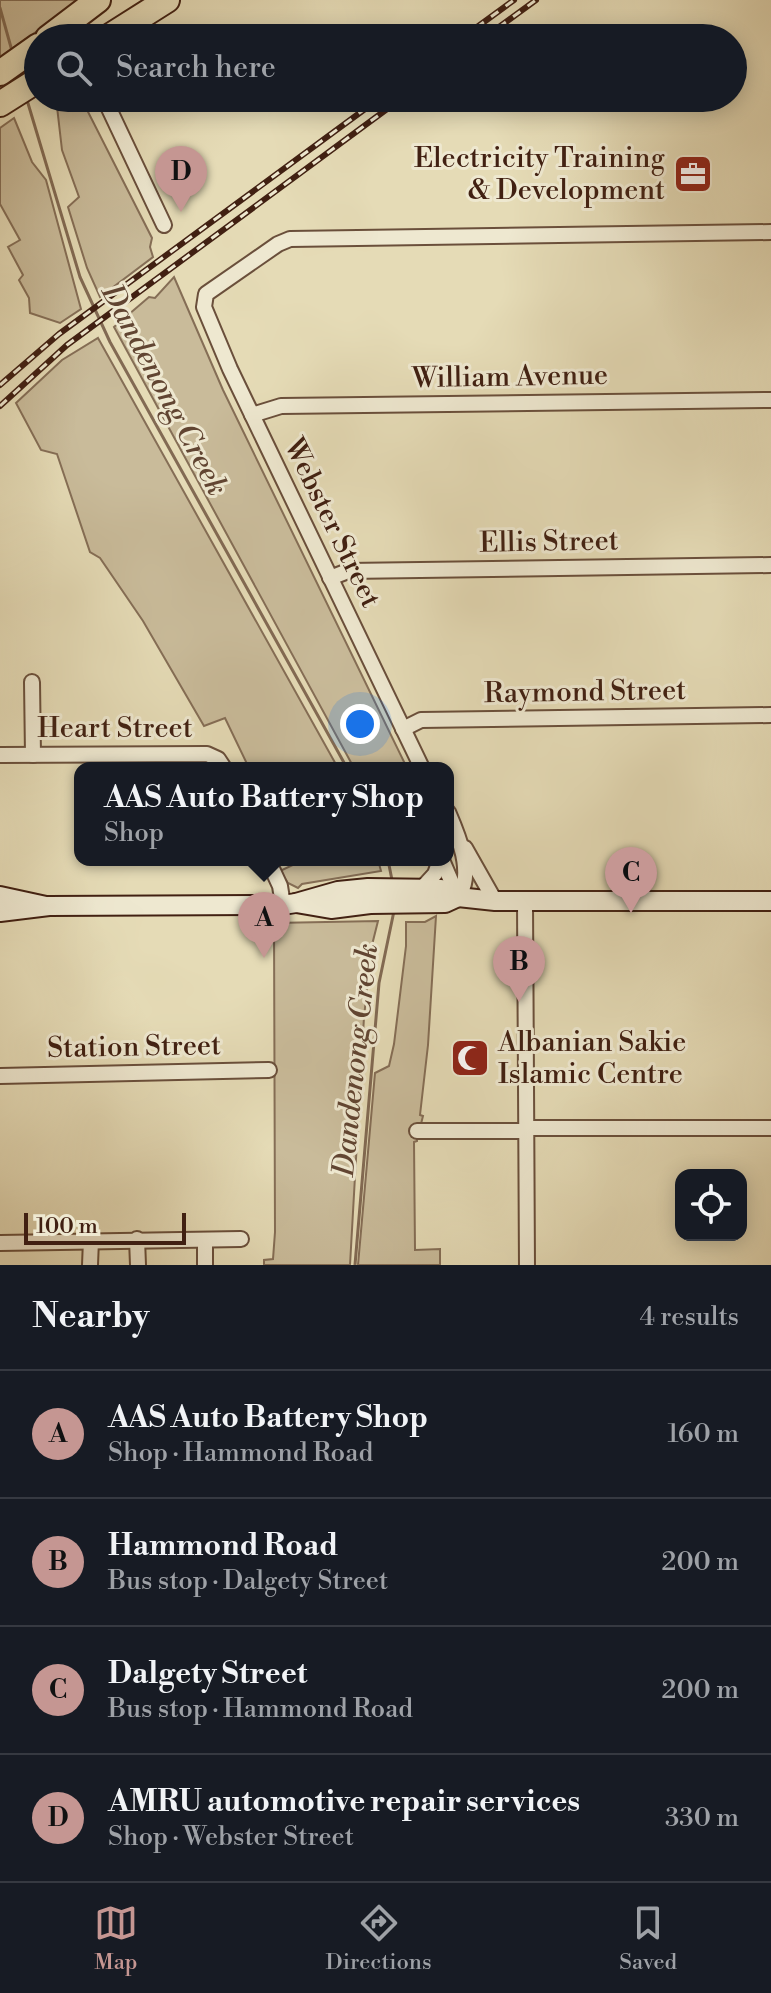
<!DOCTYPE html>
<html lang="en">
<head>
<meta charset="utf-8">
<style>
	body { margin:0; font-family:"Libre Bodoni",serif; background:#242831; color:#f1f3f6 }
	.controls { position:absolute; right:24px; bottom:24px; display:grid; overflow:hidden; border-radius:16px; box-shadow:0 4px 20px #0003 }
	.controls button { width:72px; height:72px; display:grid; place-items:center; padding:0; border:0; border-bottom:2px solid #363941; background:#171b24; color:#f1f3f6; font:40px sans-serif }
	.scale { position:absolute; left:24px; bottom:20px; width:162px; box-sizing:border-box; padding-left:8px; border:4px solid #412012; border-top:0; font-size:22px; line-height:28px; white-space:nowrap; color:#412012; -webkit-text-stroke:6px #eee8d0; paint-order:stroke }
	.you { position:absolute; left:360px; top:724px; width:28px; height:28px; margin:-20px; border:6px solid #fff; border-radius:50%; background:#1a73e8; box-shadow:0 0 0 12px #1a73e833 }
	.badge { display:grid; place-items:center; width:52px; height:52px; border-radius:50%; background:#c59692; color:#111; font-size:26px; font-weight:700 }
	.pin { position:absolute; translate:-50% -66px; filter:drop-shadow(0 2px 4px #0008) }
	.pin::after { content:''; position:absolute; top:42px; width:28px; height:24px; background:inherit; clip-path:polygon(0 0,100% 0,50% 100%) }
	.popup { position:absolute; left:74px; top:762px; width:380px; height:104px; box-sizing:border-box; display:grid; place-content:center; border-radius:16px; background:#171b24; filter:drop-shadow(0 2px 6px #0005); font-size:26px; white-space:nowrap; color:#9ea1a6 }
	.popup b { font-size:30px; color:#f1f3f6 }
	.popup::after { content:''; position:absolute; left:50%; top:100%; margin-left:-16px; border:16px solid transparent; border-top-color:#171b24 }
	.list { margin:0; padding:0; list-style:none }
	h2 { display:flex; justify-content:space-between; align-items:center; height:104px; margin:0; padding:0 32px; font-size:34px }
	h2 small { font-size:26px; font-weight:400; color:#9ea1a6 }
	.list li { display:grid; grid-template-columns:52px 1fr auto; gap:24px; align-items:center; box-sizing:border-box; height:128px; padding:0 32px; border-top:2px solid #363941 }
	.list b { display:block; font-size:30px; white-space:nowrap }
	.list p { margin:0; font-size:26px; white-space:nowrap; color:#9ea1a6 }
	.list em { font-size:26px; font-style:normal; color:#9ea1a6 }
	.icon { flex:none; width:44px; height:44px; fill:none; stroke:currentColor; stroke-width:2; stroke-linecap:round; stroke-linejoin:round }
	.map { position:relative; flex:none; width:771px; height:1265px; overflow:hidden }
	.search { position:absolute; background:#171b24; box-shadow:0 4px 20px #0003; left:24px; right:24px; top:24px; height:88px; display:flex; align-items:center; gap:20px; box-sizing:border-box; padding:0 28px; border-radius:44px; color:#9ea1a6; font-size:30px }
	.sheet { height:616px; background:#171b24 }
	nav { display:flex; justify-content:space-around; align-items:center; box-sizing:border-box; height:112px; border-top:2px solid #363941; background:#171b24; font-size:22px; color:#9ea1a6 }
	nav a { display:grid; justify-items:center; gap:4px }
	nav .on { color:#c59692 }
	.map>svg:first-child { display:block }
</style>
</head>
<body>
<div class="map">
<svg width="771" height="1265" viewBox="0 0 771 1265">
	<rect width="100%" height="100%" fill="#e5dbb6"/>
	<filter id="stains"><feTurbulence type="fractalNoise" baseFrequency=".0025" numOctaves="4"/><feColorMatrix values="0 0 0 0 .2 0 0 0 0 .09 0 0 0 0 .02 0 0 0 .5 -.17"/></filter>
	<radialGradient id="worn" r=".72"><stop offset=".6" stop-color="#630" stop-opacity="0"/><stop offset="1" stop-color="#630" stop-opacity=".3"/></radialGradient>
	<!-- green -->
	<g fill="#c9bb9a" stroke="#856e56" stroke-width="2">
		<polygon points="0,0 76,0 69,9 0,57"/>
		<polygon points="56,98 81,98 152,238 150,247 153,257 100,297 87,268 68,207 79,197 62,150"/>
		<polygon points="14,118 32,162 46,180 81,309 60,323 30,313 29,298 19,280 23,275 8,247 20,240 0,204 0,128"/>
		<polygon points="174,277 223,390 407,768 354,768 114,327 149,297 155,298"/>
		<polygon points="98,338 338,768 249,768 225,718 204,726 143,621 100,558 90,552 57,454 41,450 16,403 62,360"/>
		<polygon points="294,860 378,860 381,871 302,884 298,888 288,883 280,871 295,864"/>
		<polygon points="436,916 428,1045 420,1115 423,1116 420,1128 417,1128 417,1141 414,1142 415,1250 440,1249 440,1265 358,1265 375,1073 389,1066 394,1044 406,946 406,922 425,922"/>
		<polygon points="378,921 372,945 364,1017 350,1265 264,1265 264,1260 273,1259 275,1232 274,923"/>
	</g>
	<g fill="none" stroke-linecap="round" stroke-linejoin="round">
		<!-- stream -->
		<g stroke="#826a53" stroke-width="3">
			<polyline points="0,8 12,51"/>
			<polyline points="27,100 80,277 110,342 347,768"/>
			<polyline points="388,860 392,880"/>
			<polyline points="355,1265 379,983 394,911"/>
		</g>
		<!-- street casing -->
		<g stroke="#6a4f3b" stroke-width="18">
			<g id="street">
				<polyline points="104,98 164,225"/>
				<polyline points="252,415 281,406 771,400"/>
				<polyline points="330,578 348,571 771,565"/>
				<polyline points="32,682 33,755"/>
				<polyline points="403,729 421,720 771,715"/>
				<polyline points="0,755 207,754 218,759 224,768"/>
				<polyline points="422,768 230,369 204,307 206,294 278,244 290,239 771,232"/>
				<path d="M448,812C458,835 475,874 458,897"/>
				<polyline points="465,848 495,901"/>
				<polyline points="268,860 280,886 283,905"/>
				<polyline points="442,860 458,897"/>
				<polyline points="423,887 435,874 440,860"/>
				<polyline points="525,902 527,1265"/>
				<polyline points="0,1076 269,1070"/>
				<polyline points="526,1128 771,1128"/>
				<polyline points="417,1131 526,1131"/>
				<polyline points="137,1239 138,1265"/>
				<polyline points="0,1243 241,1239"/>
				<polyline points="90,1265 91,1240"/>
				<polyline points="205,1265 205,1240"/>
			</g>
		</g>
		<!-- secondary casing -->
		<g stroke="#412012" stroke-width="22">
			<g id="secondary">
				<polyline points="0,896 46,906"/>
				<polyline points="296,903 331,909 370,904 445,903 458,897"/>
				<polyline points="0,912 49,906 283,905 296,903 338,891 368,888 441,889 458,897 495,901 771,901"/>
			</g>
		</g>
		<!-- highway casing -->
		<g stroke="#412012" stroke-width="28">
			<g id="highway">
				<polyline points="48,38 98,0"/>
				<polyline points="107,38 167,0"/>
				<polyline points="0,73 38,46"/>
				<polyline points="0,104 38,80"/>
			</g>
		</g>
		<!-- street -->
		<use href="#street" stroke="#eee8d0" stroke-width="14"/>
		<!-- secondary -->
		<use href="#secondary" stroke="#eee8d0" stroke-width="18"/>
		<!-- highway -->
		<use href="#highway" stroke="#e5dbb6" stroke-width="24"/>
		<!-- rail casing -->
		<g stroke="#412012" stroke-width="6">
			<g id="rail">
				<polyline points="462,38 514,0"/>
				<polyline points="484,38 536,0"/>
				<polyline points="0,385 59,334 380,98"/>
				<polyline points="0,406 67,345 402,98"/>
			</g>
		</g>
		<!-- rail -->
		<use href="#rail" stroke="#eee8d0" stroke-width="3" stroke-dasharray="9" stroke-linecap="butt"/>
	</g>
	<!-- icons -->
	<defs>
		<g id="office-square" transform="scale(2)"><rect x="-9" y="-9" width="18" height="18" rx="4" fill="#8f2418" stroke="#eee8d0"/><path d="M-6-3h4V-5.5h4V-3h4V5H-6ZM-1-4.5V-3h2v-1.5ZM-6 0V1H6V0Z" fill="#fff"/></g>
		<g id="mosque-square" transform="scale(2)"><rect x="-9" y="-9" width="18" height="18" rx="4" fill="#8f2418" stroke="#eee8d0"/><path d="M3.5-4.9A6 6 0 1 0 3.5 4.9A5 5 0 1 1 3.5-4.9Z" fill="#fff"/></g>
	</defs>
	<g fill-rule="evenodd">
		<use href="#office-square" x="693" y="174"/>
		<use href="#mosque-square" x="470" y="1058"/>
	</g>
	<g text-anchor="middle" dominant-baseline="central" stroke-width="6" stroke-linejoin="round" paint-order="stroke">
		<!-- poi labels -->
		<g font-size="28" fill="#412012" stroke="#eee8d0" text-anchor="end">
			<text x="665" y="158">Electricity Training<tspan x="665" dy="32">&amp; Development</tspan></text>
			<text x="498" y="1042" text-anchor="start">Albanian Sakie<tspan x="498" dy="32">Islamic Centre</tspan></text>
		</g>
		<!-- street labels -->
		<g font-size="28" fill="#412012" stroke="#eee8d0">
			<text transform="translate(510 377) rotate(-1)">William Avenue</text>
			<text transform="translate(332 523) rotate(64)">Webster Street</text>
			<text transform="translate(549 542) rotate(-1)">Ellis Street</text>
			<text transform="translate(585 692) rotate(-1)">Raymond Street</text>
			<text x="115" y="728">Heart Street</text>
			<text transform="translate(134 1047) rotate(-1)">Station Street</text>
		</g>
		<!-- water labels -->
		<g font-size="30" font-style="italic" fill="#614532" stroke="#eee8d0">
			<text transform="translate(164 390) rotate(62)">Dandenong Creek</text>
			<text transform="translate(356 1060) rotate(-84)">Dandenong Creek</text>
		</g>
	</g>
	<rect width="100%" height="100%" filter="url(#stains)"/>
	<rect width="100%" height="100%" fill="url(#worn)"/>
</svg>
<div class="controls">
<button><svg class="icon" aria-label="locate" viewBox="0 0 24 24"><circle cx="12" cy="12" r="6"/><path d="M12 2v4M12 18v4M2 12h4M18 12h4"/></svg></button>
</div>
<div class="scale">100 m</div>
<div class="you"></div>
<div class="pin badge" style="left:264px;top:958px">A</div>
<div class="popup"><b>AAS Auto Battery Shop</b>Shop</div>
<div class="pin badge" style="left:519px;top:1002px">B</div>
<div class="pin badge" style="left:631px;top:913px">C</div>
<div class="pin badge" style="left:181px;top:212px">D</div>
<div class="search"><svg class="icon" aria-label="search" viewBox="0 0 24 24"><circle cx="10" cy="10" r="6"/><path d="M15 15l6 6"/></svg>Search here</div>
</div>
<section class="sheet">
<h2>Nearby<small>4 results</small></h2>
<ul class="list">
<li><span class="badge">A</span><div><b>AAS Auto Battery Shop</b><p>Shop · Hammond Road</p></div><em>160 m</em></li>
<li><span class="badge">B</span><div><b>Hammond Road</b><p>Bus stop · Dalgety Street</p></div><em>200 m</em></li>
<li><span class="badge">C</span><div><b>Dalgety Street</b><p>Bus stop · Hammond Road</p></div><em>200 m</em></li>
<li><span class="badge">D</span><div><b>AMRU automotive repair services</b><p>Shop · Webster Street</p></div><em>330 m</em></li>
</ul>
</section>
<nav>
<a class="on"><svg class="icon" aria-label="map" viewBox="0 0 24 24"><path d="M3 6l6-2 6 2 6-2v14l-6 2-6-2-6 2zM9 4v14M15 6v14"/></svg>Map</a>
<a><svg class="icon" aria-label="directions" viewBox="0 0 24 24"><path d="M12 3l9 9-9 9-9-9zM9 14v-3h6M13 9l2 2-2 2"/></svg>Directions</a>
<a><svg class="icon" aria-label="saved" viewBox="0 0 24 24"><path d="M7 4h10v16l-5-4-5 4z"/></svg>Saved</a>
</nav>
</body>
</html>
